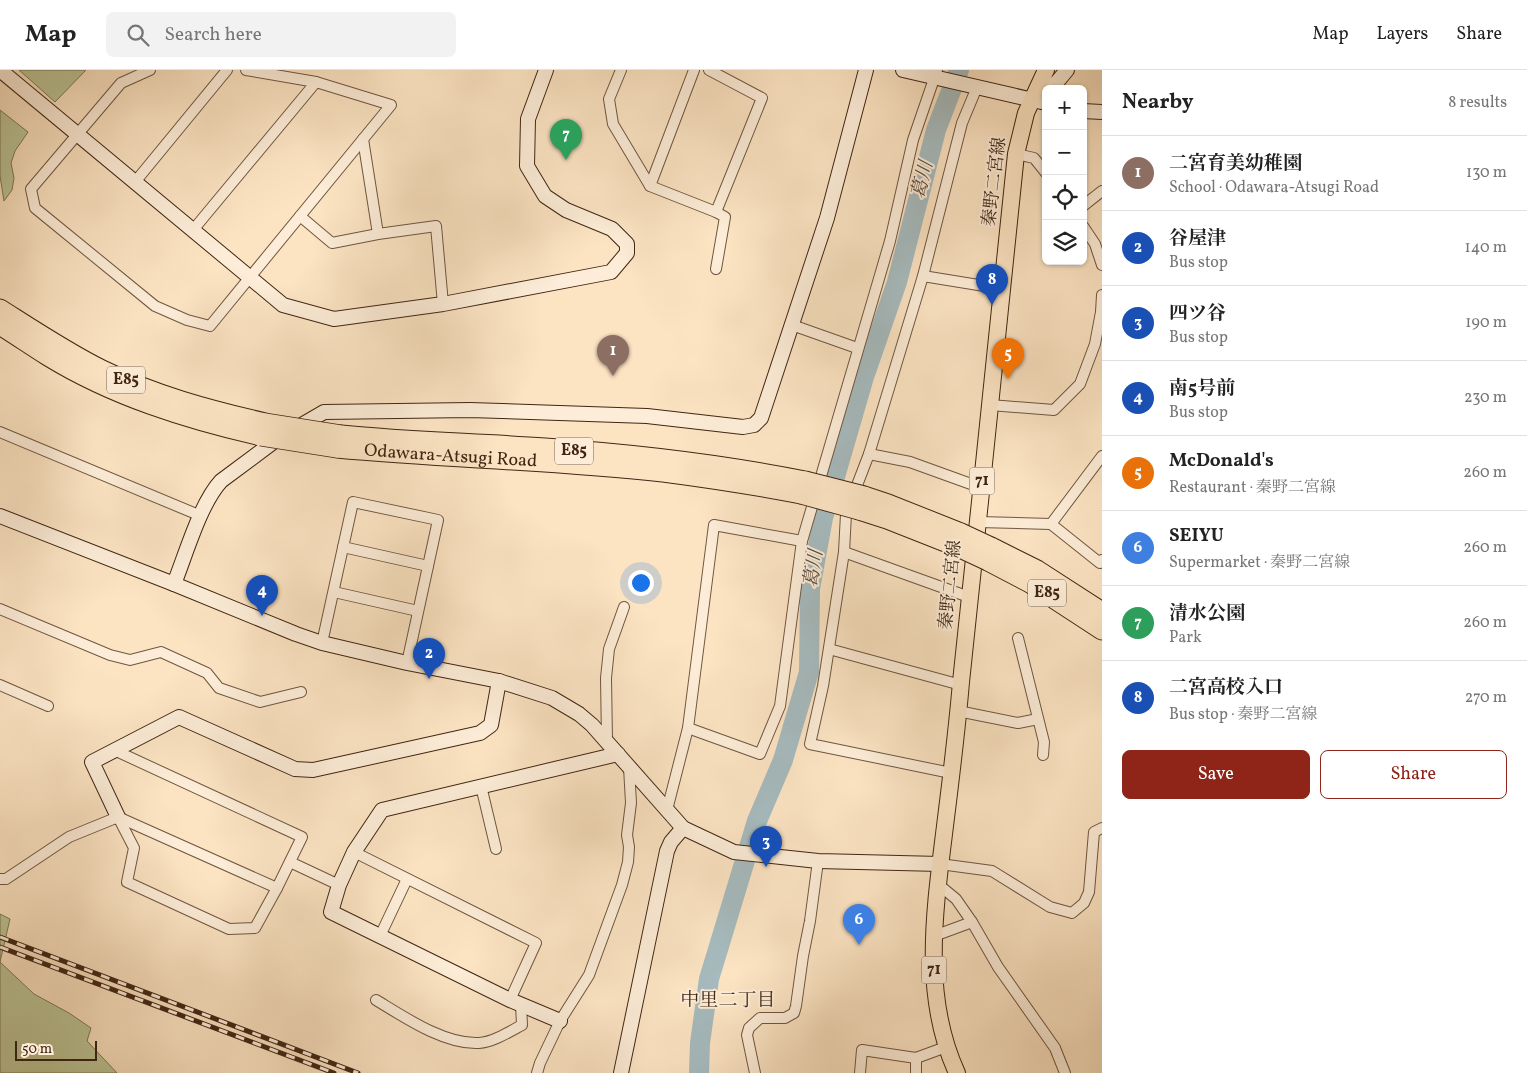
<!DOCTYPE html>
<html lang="en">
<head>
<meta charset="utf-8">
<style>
	body { margin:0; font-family:Vollkorn,"Noto Serif JP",serif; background:#f2f2f2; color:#222 }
	.controls { position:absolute; right:15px; top:15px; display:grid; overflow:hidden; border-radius:8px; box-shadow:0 1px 4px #0004 }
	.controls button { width:45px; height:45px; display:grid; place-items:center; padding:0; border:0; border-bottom:1px solid #e0e0e0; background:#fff; color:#222; font:25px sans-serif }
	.scale { position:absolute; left:15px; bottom:12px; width:82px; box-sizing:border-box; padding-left:5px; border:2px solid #402613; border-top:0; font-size:14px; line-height:18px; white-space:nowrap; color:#402613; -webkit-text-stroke:4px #fdedd8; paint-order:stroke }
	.you { position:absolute; left:640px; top:512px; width:18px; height:18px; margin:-12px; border:4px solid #fff; border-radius:50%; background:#1a73e8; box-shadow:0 0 0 8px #1a73e833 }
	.badge { display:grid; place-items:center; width:32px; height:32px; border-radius:50%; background:#8f2418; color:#fff; font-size:16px; font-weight:700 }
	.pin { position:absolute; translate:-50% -41px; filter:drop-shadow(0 1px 2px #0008) }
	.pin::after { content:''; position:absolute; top:26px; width:18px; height:15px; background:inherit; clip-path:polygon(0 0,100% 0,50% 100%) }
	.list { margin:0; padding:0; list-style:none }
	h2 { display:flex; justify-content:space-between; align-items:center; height:65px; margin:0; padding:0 20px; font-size:21px }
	h2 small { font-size:16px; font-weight:400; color:#767676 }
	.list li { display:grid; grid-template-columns:32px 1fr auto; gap:15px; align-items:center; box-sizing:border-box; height:75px; padding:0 20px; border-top:1px solid #e0e0e0 }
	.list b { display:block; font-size:19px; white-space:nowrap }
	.list p { margin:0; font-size:16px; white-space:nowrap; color:#767676 }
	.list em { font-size:16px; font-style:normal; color:#767676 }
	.actions { display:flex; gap:10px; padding:15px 20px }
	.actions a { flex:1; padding:11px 0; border:1px solid #8f2418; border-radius:8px; text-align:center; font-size:18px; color:#8f2418 }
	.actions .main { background:#8f2418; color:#fff }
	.icon { flex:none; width:28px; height:28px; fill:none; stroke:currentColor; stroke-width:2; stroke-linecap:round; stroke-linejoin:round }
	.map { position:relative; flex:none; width:1102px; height:1003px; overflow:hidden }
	header { display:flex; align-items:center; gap:30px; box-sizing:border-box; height:70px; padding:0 25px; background:#fff; border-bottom:1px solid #e0e0e0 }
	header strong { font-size:24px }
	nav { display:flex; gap:28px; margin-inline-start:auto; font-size:18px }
	.search { width:350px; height:45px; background:#f2f2f2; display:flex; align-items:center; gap:12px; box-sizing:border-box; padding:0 18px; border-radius:8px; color:#767676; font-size:19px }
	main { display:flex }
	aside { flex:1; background:#fff }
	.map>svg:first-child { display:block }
</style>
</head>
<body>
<header>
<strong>Map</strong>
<div class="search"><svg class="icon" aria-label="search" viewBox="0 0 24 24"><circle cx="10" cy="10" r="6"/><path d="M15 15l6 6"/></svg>Search here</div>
<nav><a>Map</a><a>Layers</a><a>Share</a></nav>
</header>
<main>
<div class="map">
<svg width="1102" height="1003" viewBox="0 0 1102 1003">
	<rect width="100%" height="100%" fill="#fce4c3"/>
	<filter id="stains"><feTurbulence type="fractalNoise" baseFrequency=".004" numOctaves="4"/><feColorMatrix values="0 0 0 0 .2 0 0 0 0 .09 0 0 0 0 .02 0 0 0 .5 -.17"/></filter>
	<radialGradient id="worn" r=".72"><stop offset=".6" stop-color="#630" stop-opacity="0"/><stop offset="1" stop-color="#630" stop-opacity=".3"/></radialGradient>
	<!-- green -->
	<g fill="#bcc596" stroke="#7e7654">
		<polygon points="19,0 86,0 55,32"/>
		<polygon points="0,40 28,62 15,81 11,93 14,108 12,120 4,131 0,106"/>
		<polygon points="0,844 10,849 0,892 34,924 69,943 91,958 87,971 117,1003 0,1003"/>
	</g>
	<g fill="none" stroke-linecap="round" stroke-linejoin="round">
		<!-- river -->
		<polyline stroke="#a6bbbf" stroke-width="20" points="699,1003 700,973 709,909 757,751 783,690 809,602 810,519 823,448 864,307 897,212 936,60 959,0"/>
		<!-- street casing -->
		<g stroke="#6f563f" stroke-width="12">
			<g id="street">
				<polyline points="150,0 121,13 31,119 35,138 155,236 187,250 210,256 391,35 316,12 246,0"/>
				<polyline points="621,0 609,29 613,54 650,116 716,142 725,147 716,199"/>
				<polyline points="709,0 762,28 716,142"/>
				<polyline points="363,69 378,164 436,156 443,234"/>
				<polyline points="1016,84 1034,88 1046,103"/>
				<polyline points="135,112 227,0"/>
				<polyline points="650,116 694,0"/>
				<polyline points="1083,136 1102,121"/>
				<polyline points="300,146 332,173 378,164"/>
				<polyline points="1083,156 1095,174 1102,195"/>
				<polyline points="193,160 316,12"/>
				<polyline points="923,206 1003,219"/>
				<polyline points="792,255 857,278"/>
				<polyline points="990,335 1054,340 1080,314 1095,274 1101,242 1102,225"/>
				<polyline points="0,362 201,446"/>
				<polyline points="869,384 910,392 982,418"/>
				<polyline points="1102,386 1051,454 1100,493 1102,490"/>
				<polyline points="978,452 1051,454"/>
				<polyline points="343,477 428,496"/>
				<polyline points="844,482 846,444 869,384 923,206 962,53 977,17"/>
				<polyline points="334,522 418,541"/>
				<polyline points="0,539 110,585 130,590 161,582 207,603 219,618 260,632 301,622"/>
				<polyline points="1018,568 1044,672 1043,685"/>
				<polyline points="322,573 353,432 438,450 407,593"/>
				<polyline points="829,579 961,615"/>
				<polyline points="0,615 48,636"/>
				<polyline points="958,641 1018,653 1038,649"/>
				<polyline points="688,658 760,684 780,636 802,471 890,171 913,70 937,0"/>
				<polyline points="607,671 606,608 609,579 624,537"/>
				<polyline points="114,680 302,767 277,818 255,858 229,859 127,812 134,778 118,747"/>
				<polyline points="951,703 810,674 823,616 844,482 969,527"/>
				<polyline points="481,716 496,779"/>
				<polyline points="667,740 688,658 714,455 802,471"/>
				<polyline points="354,782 536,873 510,930"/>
				<polyline points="290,792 339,815"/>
				<polyline points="940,794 992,801 1050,837 1072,843 1084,833 1089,822 1094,762 1102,758"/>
				<polyline points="0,809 6,809 69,767 118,747 277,818"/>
				<polyline points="939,815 956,829 972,852 998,897 1055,978 1065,1003"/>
				<polyline points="380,866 407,809"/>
				<polyline points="934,866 972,852"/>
				<path d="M376,930C404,947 445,975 479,973C493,972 509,962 522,955L521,934"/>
				<polyline points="537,1003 540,993 560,951 589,905 622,815 628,792 629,777 627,765 631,733 629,697"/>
				<polyline points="755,1003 747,965 749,958 760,948 785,948 794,943 796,936 803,886 810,851 818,791"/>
				<polyline points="860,1003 862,980 916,988 946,977"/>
				<polyline points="916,1003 916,988"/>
			</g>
		</g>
		<!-- secondary casing -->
		<g stroke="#402613" stroke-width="16">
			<g id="secondary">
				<polyline points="0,0 283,235 334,249 443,234 611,202 627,183 627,174 612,159 566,140 545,126 527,96 528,49 546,0"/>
				<polyline points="903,0 1046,33"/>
				<polyline points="1047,19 1057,12 1067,0"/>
				<polyline points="1083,41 1102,42"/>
				<polyline points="0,446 174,514 296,564 322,573 407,593 499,611 552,628 579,644 592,655 683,758 734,782 818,791 940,794"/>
				<path d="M174,514C186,484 200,434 221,411L276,370L324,342L470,340L647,346L743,357L754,355L761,348L827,148L866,0"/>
				<polyline points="118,747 92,692 179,647 295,699 313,700 480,663 491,655 499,611"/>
				<polyline points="560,951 510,930 331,842 339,815 354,782 382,740 618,684"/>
				<polyline points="621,1003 667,781 671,772 683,758"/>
			</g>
		</g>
		<!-- primary casing -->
		<g stroke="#402613" stroke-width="18">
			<path id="primary" d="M957,1003C921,925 935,838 945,756C951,708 957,660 961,612C979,436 999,260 1016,84L1026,43L1046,0"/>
		</g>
		<!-- highway casing -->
		<g stroke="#402613" stroke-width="21">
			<g id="highway">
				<path d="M0,239C33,260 66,282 102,300C153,325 209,340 265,353"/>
				<path d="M0,255C16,265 32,276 48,286C113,326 187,349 261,366"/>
				<path d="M341,365C409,372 477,373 545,378C633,384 719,394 805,411"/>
				<path id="s1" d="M337,378C445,388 555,390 663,402C709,408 755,415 801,424"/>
				<polyline points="864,426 888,434 961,463"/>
				<polyline points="859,440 887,449 958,477"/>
				<polyline points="991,477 1037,500 1102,542"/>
				<polyline points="988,491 1030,513 1102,560"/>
			</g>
		</g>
		<!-- street -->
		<use href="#street" stroke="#fdedd8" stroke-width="10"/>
		<!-- secondary -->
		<use href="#secondary" stroke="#fdedd8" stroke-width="14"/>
		<!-- primary -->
		<use href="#primary" stroke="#fce4c3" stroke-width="16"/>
		<!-- highway -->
		<use href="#highway" stroke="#fce4c3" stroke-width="19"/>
		<!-- rail casing -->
		<g stroke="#402613" stroke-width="5">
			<g id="rail">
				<polyline points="0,867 358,1003"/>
				<polyline points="0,877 334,1003"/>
			</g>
		</g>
		<!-- rail -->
		<use href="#rail" stroke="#fdedd8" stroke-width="3" stroke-dasharray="9" stroke-linecap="butt"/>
		<!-- highway-bridge casing -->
		<g stroke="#402613" stroke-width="21" stroke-linecap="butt">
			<g id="highway-bridge">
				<polyline points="265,353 341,365"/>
				<polyline points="261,366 337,378"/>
				<polyline points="805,411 864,426"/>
				<polyline points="801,424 859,440"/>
				<polyline points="961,463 991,477"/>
				<polyline points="958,477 988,491"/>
			</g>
		</g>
		<!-- highway-bridge -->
		<use href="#highway-bridge" stroke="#fce4c3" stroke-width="19"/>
	</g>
	<g text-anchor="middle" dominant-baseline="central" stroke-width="4" stroke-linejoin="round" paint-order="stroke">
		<!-- shield labels -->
		<g fill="#fdedd8" stroke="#79624e" stroke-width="1">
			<rect x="107" y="296.5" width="38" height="27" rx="4"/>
			<rect x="555" y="367.5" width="38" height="27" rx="4"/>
			<rect x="969.5" y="397.5" width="25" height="27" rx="4"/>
			<rect x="1028" y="509.5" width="38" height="27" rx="4"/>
			<rect x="921.5" y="886.5" width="25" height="27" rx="4"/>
		</g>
		<g font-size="16" font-weight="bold" fill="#402613">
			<text x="126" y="310">E85</text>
			<text x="574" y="381">E85</text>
			<text x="982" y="411">71</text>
			<text x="1047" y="523">E85</text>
			<text x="934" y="900">71</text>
		</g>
		<!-- street labels -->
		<g font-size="18" fill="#402613" stroke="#fdedd8">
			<text transform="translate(995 112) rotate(-83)">秦野二宮線</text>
			<text stroke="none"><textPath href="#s1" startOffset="114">Odawara-Atsugi Road</textPath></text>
			<text transform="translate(951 515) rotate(-84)">秦野二宮線</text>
		</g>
		<!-- water labels -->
		<g font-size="19" font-style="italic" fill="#5a4b3e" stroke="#fdedd8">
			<text transform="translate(923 110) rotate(-76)">葛川</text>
			<text transform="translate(814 499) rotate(-81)">葛川</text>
		</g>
		<!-- neighbourhood labels -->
		<g font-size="19" fill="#402613" stroke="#fdedd8">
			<text x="728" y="931">中里二丁目</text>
		</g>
	</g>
	<rect width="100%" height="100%" filter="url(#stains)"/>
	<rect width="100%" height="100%" fill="url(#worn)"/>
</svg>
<div class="controls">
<button>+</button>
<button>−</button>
<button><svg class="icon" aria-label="locate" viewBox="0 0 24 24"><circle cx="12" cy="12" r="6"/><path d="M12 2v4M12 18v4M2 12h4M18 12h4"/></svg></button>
<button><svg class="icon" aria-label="layers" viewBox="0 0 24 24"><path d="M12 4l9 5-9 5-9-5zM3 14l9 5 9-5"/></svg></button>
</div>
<div class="scale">50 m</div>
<div class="you"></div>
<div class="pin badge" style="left:613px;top:306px;background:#8d6e63">1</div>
<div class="pin badge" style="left:429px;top:609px;background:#1a4fb4">2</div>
<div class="pin badge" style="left:766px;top:797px;background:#1a4fb4">3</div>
<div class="pin badge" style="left:262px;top:546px;background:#1a4fb4">4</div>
<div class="pin badge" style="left:1008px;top:309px;background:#e8710a">5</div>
<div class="pin badge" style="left:859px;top:875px;background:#3f7fe0">6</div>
<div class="pin badge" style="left:566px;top:90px;background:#2e9e5b">7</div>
<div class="pin badge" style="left:992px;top:235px;background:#1a4fb4">8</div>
</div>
<aside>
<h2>Nearby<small>8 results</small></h2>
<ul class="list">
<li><span class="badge" style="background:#8d6e63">1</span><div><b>二宮育美幼稚園</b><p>School · Odawara-Atsugi Road</p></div><em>130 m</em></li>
<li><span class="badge" style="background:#1a4fb4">2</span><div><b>谷屋津</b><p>Bus stop</p></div><em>140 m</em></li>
<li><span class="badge" style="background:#1a4fb4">3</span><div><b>四ツ谷</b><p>Bus stop</p></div><em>190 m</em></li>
<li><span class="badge" style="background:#1a4fb4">4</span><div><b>南5号前</b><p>Bus stop</p></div><em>230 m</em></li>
<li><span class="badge" style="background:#e8710a">5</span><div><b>McDonald's</b><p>Restaurant · 秦野二宮線</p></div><em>260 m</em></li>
<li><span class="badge" style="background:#3f7fe0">6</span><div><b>SEIYU</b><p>Supermarket · 秦野二宮線</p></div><em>260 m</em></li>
<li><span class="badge" style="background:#2e9e5b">7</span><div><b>清水公園</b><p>Park</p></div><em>260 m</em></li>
<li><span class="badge" style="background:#1a4fb4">8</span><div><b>二宮高校入口</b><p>Bus stop · 秦野二宮線</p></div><em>270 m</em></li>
</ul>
<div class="actions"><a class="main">Save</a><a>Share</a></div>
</aside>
</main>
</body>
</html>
